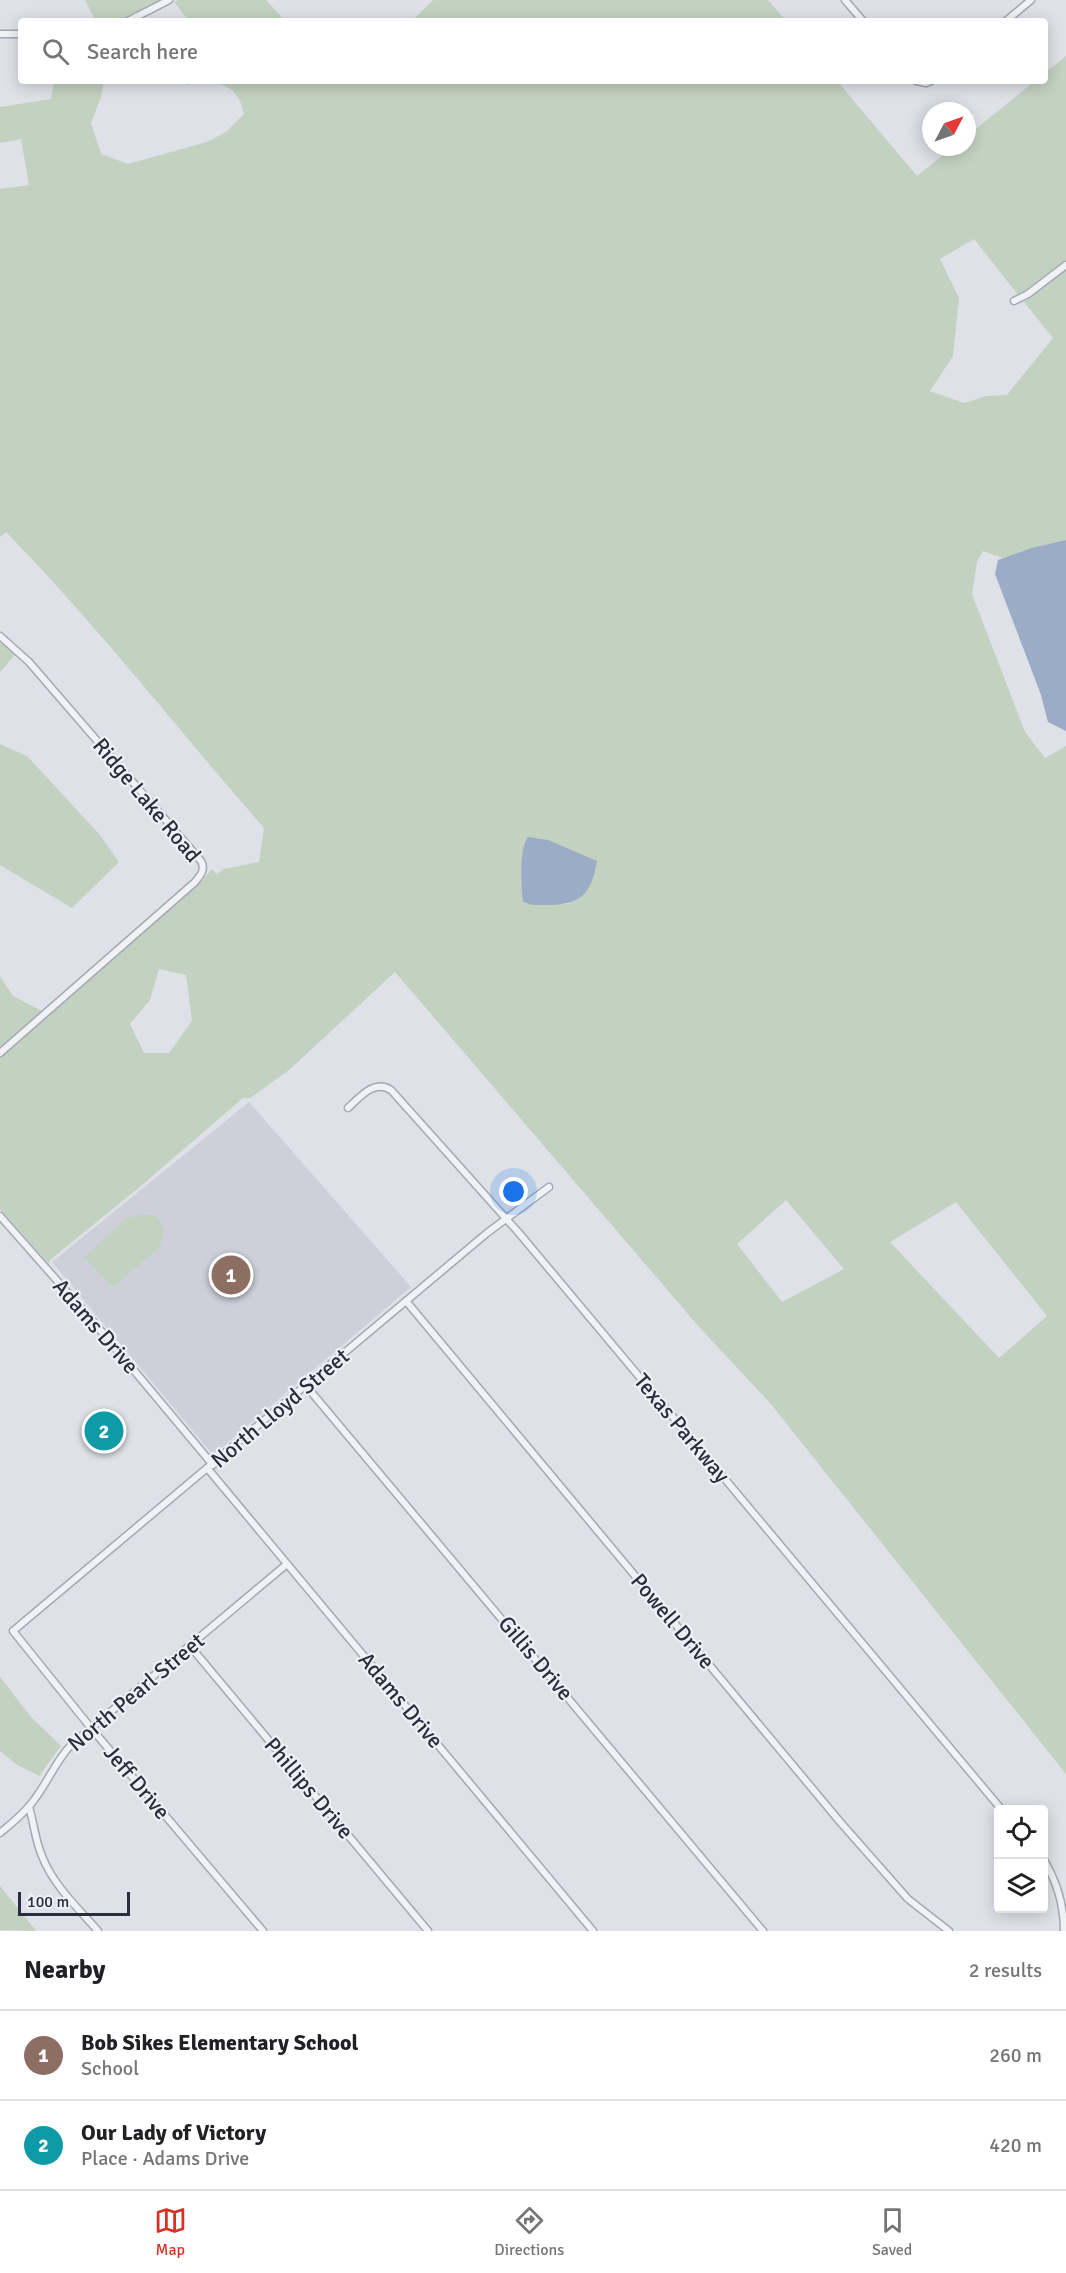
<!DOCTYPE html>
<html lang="en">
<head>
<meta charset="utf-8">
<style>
	body { margin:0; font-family:Signika,sans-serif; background:#f2f2f2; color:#202124 }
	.controls { position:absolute; right:18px; bottom:18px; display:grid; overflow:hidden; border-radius:6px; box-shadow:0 3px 15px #0003 }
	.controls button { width:54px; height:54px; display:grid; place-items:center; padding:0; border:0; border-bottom:2px solid #e0e0e0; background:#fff; color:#202124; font:30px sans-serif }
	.compass { position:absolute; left:922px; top:102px; width:54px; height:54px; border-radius:50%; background:#fff; box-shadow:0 3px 15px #0003; rotate:49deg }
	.scale { position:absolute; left:18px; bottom:15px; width:112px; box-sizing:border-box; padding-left:6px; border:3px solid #282e3d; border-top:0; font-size:16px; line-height:21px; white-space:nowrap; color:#282e3d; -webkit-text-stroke:4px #eef0f5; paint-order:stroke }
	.you { position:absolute; left:514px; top:1192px; width:21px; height:21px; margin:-15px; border:4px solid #fff; border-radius:50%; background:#1a73e8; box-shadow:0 0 0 9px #1a73e833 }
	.badge { display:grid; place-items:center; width:39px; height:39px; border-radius:50%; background:#d93025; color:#fff; font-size:20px; font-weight:700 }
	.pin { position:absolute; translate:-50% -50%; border:3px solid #fff; box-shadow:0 2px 6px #0006 }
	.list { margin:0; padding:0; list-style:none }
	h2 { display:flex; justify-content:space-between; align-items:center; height:78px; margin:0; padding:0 24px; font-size:26px }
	h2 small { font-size:20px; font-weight:400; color:#757577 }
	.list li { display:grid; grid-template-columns:39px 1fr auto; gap:18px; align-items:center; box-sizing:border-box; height:90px; padding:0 24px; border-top:2px solid #e0e0e0 }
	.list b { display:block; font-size:22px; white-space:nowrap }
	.list p { margin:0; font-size:20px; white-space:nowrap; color:#757577 }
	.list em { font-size:20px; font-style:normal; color:#757577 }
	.icon { flex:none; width:33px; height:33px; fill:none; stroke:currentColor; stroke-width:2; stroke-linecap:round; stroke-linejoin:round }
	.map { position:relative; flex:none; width:1066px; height:1931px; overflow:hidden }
	.search { position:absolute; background:#fff; box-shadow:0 3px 15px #0003; left:18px; right:18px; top:18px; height:66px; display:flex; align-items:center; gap:15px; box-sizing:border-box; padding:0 21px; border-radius:6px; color:#757577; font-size:22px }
	.sheet { height:258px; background:#fff }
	nav { display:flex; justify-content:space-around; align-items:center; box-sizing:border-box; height:84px; border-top:2px solid #e0e0e0; background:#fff; font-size:16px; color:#757577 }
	nav a { display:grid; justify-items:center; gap:3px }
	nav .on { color:#d93025 }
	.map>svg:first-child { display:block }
</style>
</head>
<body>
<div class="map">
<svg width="1066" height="1931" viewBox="0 0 1066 1931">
	<rect width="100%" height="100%" fill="#dee1e7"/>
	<!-- built -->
	<polygon fill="#cdd0d9" points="249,1102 411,1287 213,1455 52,1262"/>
	<!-- green -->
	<g fill="#c3d1c0" fill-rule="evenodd">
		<polygon points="85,0 161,0 119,20 96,21"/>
		<polygon points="178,0 266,0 285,21 189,21 174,2"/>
		<polygon points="433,0 768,0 786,21 412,21"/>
		<path d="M1066,56V260L1019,296L974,239L940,259L959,298L953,356L930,391L964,403L987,396L1007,395L1053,338L1024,302L1066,269V540L1031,548L1003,558L983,551L977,562L972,594L1025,732L1045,758L1066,746V1774L770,1403L700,1328L395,972L289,1070L250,1098H243L142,1185L50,1260L49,1264L0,1209V1058L197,886L212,869L217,874L224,869L259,862L264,828C178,730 98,626 6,532L0,537V189L29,185L21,139L0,143V107L51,99L54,81H104L101,97L91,123L101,154L128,164L207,142L226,132L244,114C242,109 241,100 237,96C226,80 204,81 187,85L181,81H334L336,83L339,81H837L917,176L953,147H967V136L1035,81H1045V73ZM523,859L570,904H527L521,884ZM159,969L186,975L192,1021L169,1053H144L130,1024L150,1000ZM786,1200L844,1269L782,1302L737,1244ZM956,1202L1047,1316L999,1358L890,1242Z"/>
		<polygon points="0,642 15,655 0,672"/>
		<polygon points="0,744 27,756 100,835 119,862 72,908 0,865"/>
		<polygon points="0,976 13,996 42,1011 0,1048"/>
		<polygon points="142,1214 157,1216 164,1232 160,1247 113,1287 84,1257 127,1218"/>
		<polygon points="0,1677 31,1717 61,1746 39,1776 16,1764 0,1751"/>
		<polygon points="0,1886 36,1931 0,1930"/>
	</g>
	<!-- water -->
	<g fill="#9bacc6">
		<polygon points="1066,540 1066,731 1048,722 1041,695 995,574 998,560 1031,548"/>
		<path d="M528,837L548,840L597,861C591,895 581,905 546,905C538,905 529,906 523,901C521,885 519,849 528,837Z"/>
	</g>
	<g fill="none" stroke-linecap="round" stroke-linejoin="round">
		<!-- street casing -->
		<g stroke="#a4a8b1" stroke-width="9">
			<g id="street">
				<polyline points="845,0 863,21"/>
				<polyline points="128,21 169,0"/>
				<polyline points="1006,21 1031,0"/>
				<polyline points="0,34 21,34"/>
				<polyline points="916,81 926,83 931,81"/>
				<polyline points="1014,301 1028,294 1066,265"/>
				<path d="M0,636L29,662L201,861C206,870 200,876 194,883L0,1053"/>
				<path d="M348,1108C360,1097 374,1079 391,1090L519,1233L1002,1810"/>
				<polyline points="0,1216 91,1319 213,1465"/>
				<polyline points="406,1301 841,1823 908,1899 949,1931"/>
				<polyline points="307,1387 763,1931"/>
				<polyline points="208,1469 593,1931"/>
				<polyline points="190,1646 428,1931"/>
				<path d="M29,1807C34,1823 35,1840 42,1856C53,1885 78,1908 98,1931"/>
				<path d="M0,1833C12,1823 25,1813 34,1800C48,1782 55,1762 71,1745L287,1564"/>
				<path d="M1044,1860C1057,1882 1064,1905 1064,1931"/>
				<polyline points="263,1931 91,1728 13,1631 487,1233 549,1187"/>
			</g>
		</g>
		<!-- street -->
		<use href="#street" stroke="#f1f2f6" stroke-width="6"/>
	</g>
	<g text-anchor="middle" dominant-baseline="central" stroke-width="4.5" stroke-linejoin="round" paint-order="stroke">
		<!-- street labels -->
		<g font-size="22" fill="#282e3d" stroke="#eef0f5">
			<text transform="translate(147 800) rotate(50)">Ridge Lake Road</text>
			<text transform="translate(96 1326) rotate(49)">Adams Drive</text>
			<text transform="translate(280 1408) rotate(-40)">North Lloyd Street</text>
			<text transform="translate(682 1428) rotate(50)">Texas Parkway</text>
			<text transform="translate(673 1621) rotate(50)">Powell Drive</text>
			<text transform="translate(536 1658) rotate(50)">Gillis Drive</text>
			<text transform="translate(136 1692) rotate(-40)">North Pearl Street</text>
			<text transform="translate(401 1700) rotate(50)">Adams Drive</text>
			<text transform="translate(137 1782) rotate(50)">Jeff Drive</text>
			<text transform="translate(309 1788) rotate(50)">Phillips Drive</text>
		</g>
	</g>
</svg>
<div class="controls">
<button><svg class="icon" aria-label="locate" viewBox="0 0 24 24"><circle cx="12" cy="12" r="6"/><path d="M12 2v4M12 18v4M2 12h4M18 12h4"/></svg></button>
<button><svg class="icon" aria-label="layers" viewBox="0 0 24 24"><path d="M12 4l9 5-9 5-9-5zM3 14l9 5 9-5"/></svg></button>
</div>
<svg class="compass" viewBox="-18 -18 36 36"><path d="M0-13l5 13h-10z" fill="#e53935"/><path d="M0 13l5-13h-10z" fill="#757577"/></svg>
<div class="scale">100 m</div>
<div class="you"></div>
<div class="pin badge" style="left:231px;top:1275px;background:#8d6e63">1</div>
<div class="pin badge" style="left:104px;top:1431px;background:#0f9aa8">2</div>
<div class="search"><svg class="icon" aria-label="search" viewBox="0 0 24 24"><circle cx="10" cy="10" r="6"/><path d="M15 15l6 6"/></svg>Search here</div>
</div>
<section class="sheet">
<h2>Nearby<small>2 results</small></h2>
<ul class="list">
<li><span class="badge" style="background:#8d6e63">1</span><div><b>Bob Sikes Elementary School</b><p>School</p></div><em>260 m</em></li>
<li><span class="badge" style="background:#0f9aa8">2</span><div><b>Our Lady of Victory</b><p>Place · Adams Drive</p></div><em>420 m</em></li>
</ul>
</section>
<nav>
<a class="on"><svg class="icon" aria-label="map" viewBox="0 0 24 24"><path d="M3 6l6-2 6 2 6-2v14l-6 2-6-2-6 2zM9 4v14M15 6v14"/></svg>Map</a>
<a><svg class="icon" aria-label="directions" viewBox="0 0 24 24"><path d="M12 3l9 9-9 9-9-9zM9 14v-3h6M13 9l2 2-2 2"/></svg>Directions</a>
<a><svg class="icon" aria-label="saved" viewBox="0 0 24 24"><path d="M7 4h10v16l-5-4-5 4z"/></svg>Saved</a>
</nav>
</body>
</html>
